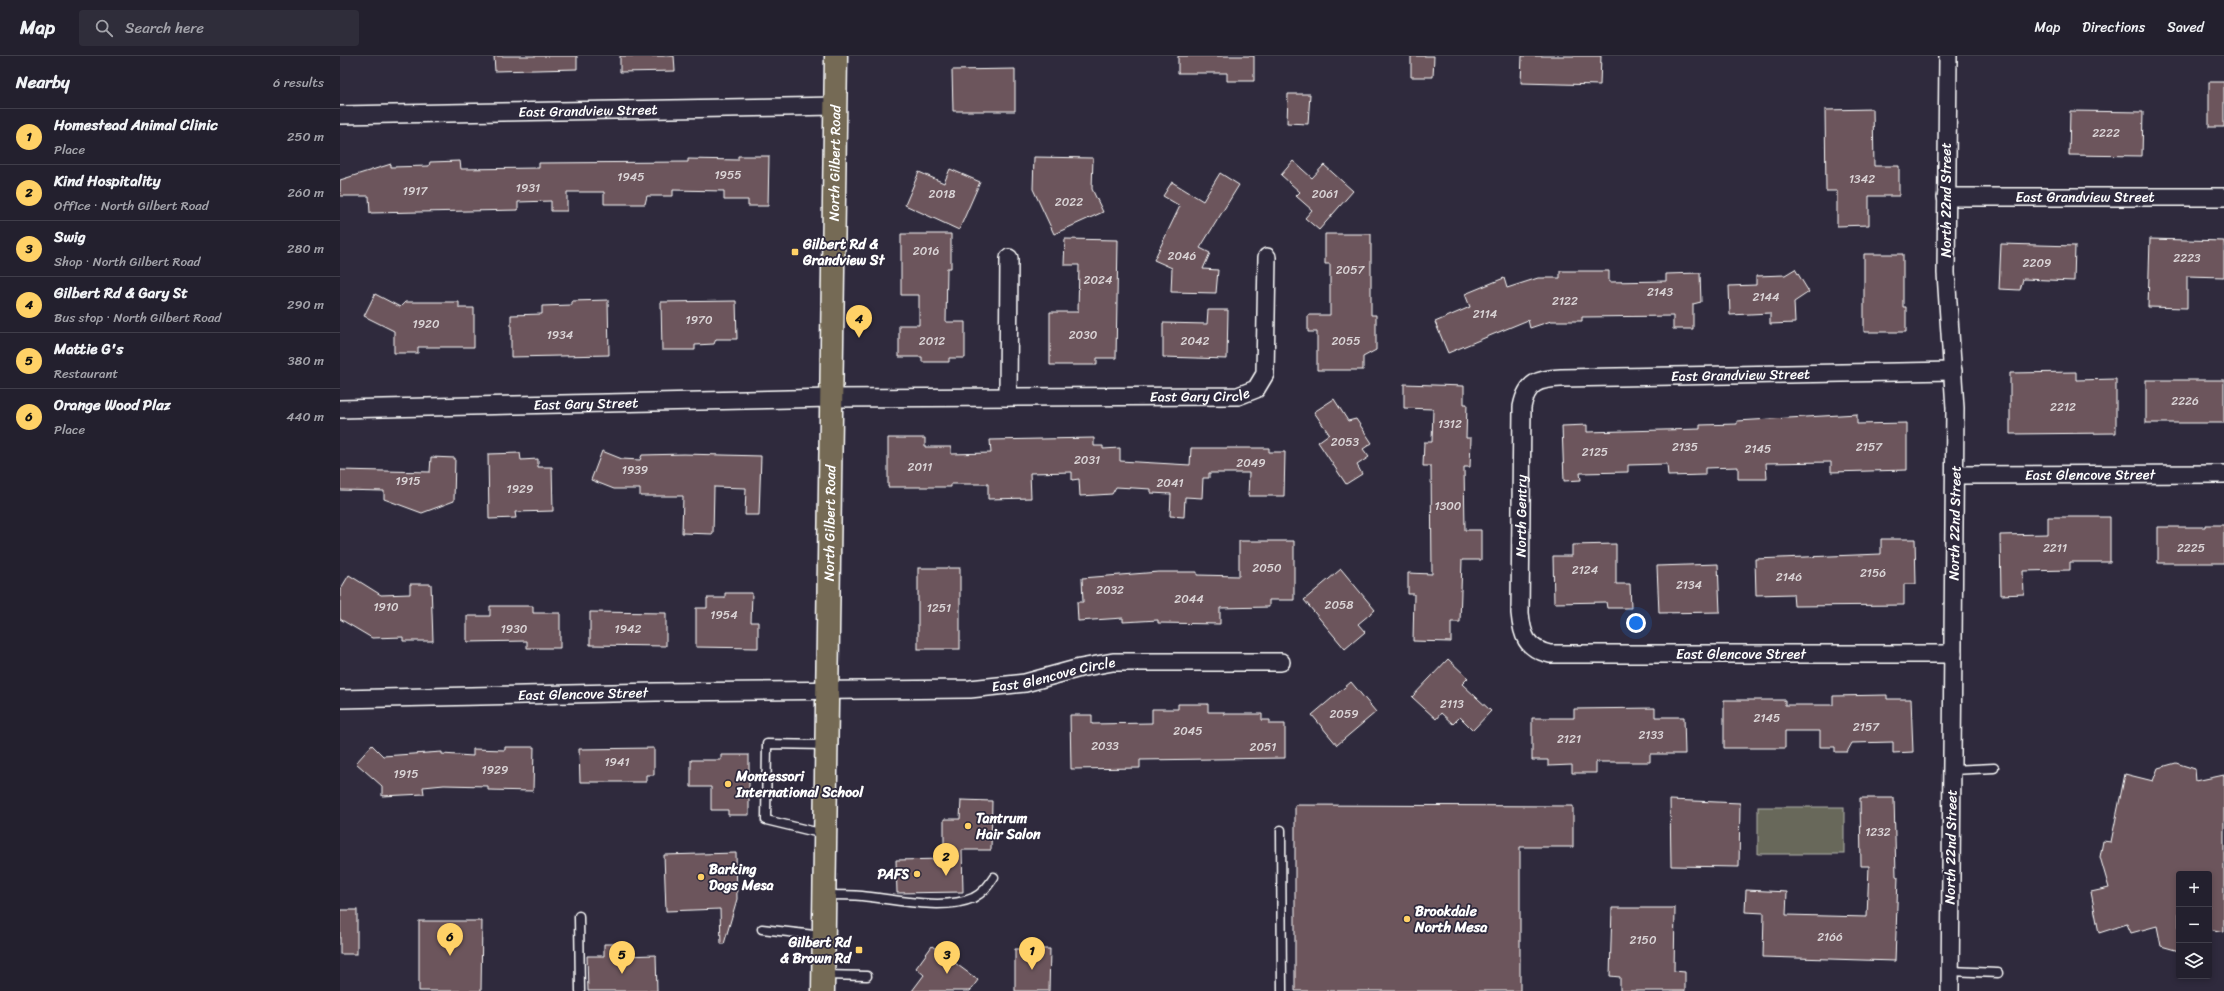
<!DOCTYPE html>
<html lang="en">
<head>
<meta charset="utf-8">
<style>
	body { margin:0; font-family:Sriracha,sans-serif; background:#2f2d3a; color:#f1f3f6 }
	.controls { position:absolute; right:12px; bottom:12px; display:grid; overflow:hidden; border-radius:4px; box-shadow:0 2px 6px #0003 }
	.controls button { width:36px; height:36px; display:grid; place-items:center; padding:0; border:0; border-bottom:1px solid #403e4a; background:#23202e; color:#f1f3f6; font:20px sans-serif }
	.you { position:absolute; left:1296px; top:567px; width:14px; height:14px; margin:-10px; border:3px solid #fff; border-radius:50%; background:#1a73e8; box-shadow:0 0 0 6px #1a73e833 }
	.badge { display:grid; place-items:center; width:26px; height:26px; border-radius:50%; background:#ffd166; color:#111; font-size:13px; font-weight:700 }
	.pin { position:absolute; translate:-50% -33px; filter:drop-shadow(0 1px 2px #0008) }
	.pin::after { content:''; position:absolute; top:21px; width:14px; height:12px; background:inherit; clip-path:polygon(0 0,100% 0,50% 100%) }
	.list { margin:0; padding:0; list-style:none }
	h2 { display:flex; justify-content:space-between; align-items:center; height:52px; margin:0; padding:0 16px; font-size:17px }
	h2 small { font-size:13px; font-weight:400; color:#a3a3aa }
	.list li { display:grid; grid-template-columns:26px 1fr auto; gap:12px; align-items:center; box-sizing:border-box; height:56px; padding:0 16px; border-top:1px solid #403e4a }
	.list b { display:block; font-size:15px; white-space:nowrap }
	.list p { margin:0; font-size:13px; white-space:nowrap; color:#a3a3aa }
	.list em { font-size:13px; font-style:normal; color:#a3a3aa }
	.icon { flex:none; width:22px; height:22px; fill:none; stroke:currentColor; stroke-width:2; stroke-linecap:round; stroke-linejoin:round }
	.map { position:relative; flex:none; width:1884px; height:935px; overflow:hidden }
	header { display:flex; align-items:center; gap:24px; box-sizing:border-box; height:56px; padding:0 20px; background:#23202e; border-bottom:1px solid #403e4a }
	header strong { font-size:19px }
	nav { display:flex; gap:22px; margin-inline-start:auto; font-size:14px }
	.search { width:280px; height:36px; background:#2f2d3a; display:flex; align-items:center; gap:10px; box-sizing:border-box; padding:0 14px; border-radius:4px; color:#a3a3aa; font-size:15px }
	main { display:flex }
	aside { flex:1; background:#23202e }
	.map>svg:first-child { display:block }
</style>
</head>
<body>
<header>
<strong>Map</strong>
<div class="search"><svg class="icon" aria-label="search" viewBox="0 0 24 24"><circle cx="10" cy="10" r="6"/><path d="M15 15l6 6"/></svg>Search here</div>
<nav><a>Map</a><a>Directions</a><a>Saved</a></nav>
</header>
<main>
<aside>
<h2>Nearby<small>6 results</small></h2>
<ul class="list">
<li><span class="badge">1</span><div><b>Homestead Animal Clinic</b><p>Place</p></div><em>250 m</em></li>
<li><span class="badge">2</span><div><b>Kind Hospitality</b><p>Office · North Gilbert Road</p></div><em>260 m</em></li>
<li><span class="badge">3</span><div><b>Swig</b><p>Shop · North Gilbert Road</p></div><em>280 m</em></li>
<li><span class="badge">4</span><div><b>Gilbert Rd &amp; Gary St</b><p>Bus stop · North Gilbert Road</p></div><em>290 m</em></li>
<li><span class="badge">5</span><div><b>Mattie G's</b><p>Restaurant</p></div><em>380 m</em></li>
<li><span class="badge">6</span><div><b>Orange Wood Plaz</b><p>Place</p></div><em>440 m</em></li>
</ul>
</aside>
<div class="map">
<svg width="1884" height="935" viewBox="0 0 1884 935">
	<rect width="100%" height="100%" fill="#2f2a3d"/>
	<filter id="ink" filterUnits="userSpaceOnUse"><feTurbulence type="fractalNoise" baseFrequency=".025" numOctaves="2"/><feDisplacementMap in="SourceGraphic" scale="8" xChannelSelector="R" yChannelSelector="G"/><feConvolveMatrix kernelMatrix="1 2 1 2 8 2 1 2 1" color-interpolation-filters="sRGB"/></filter>
	<g filter="url(#ink)">
		<!-- green -->
		<rect fill="#67685a" stroke="#b3b4ac" x="1418" y="751" width="86" height="47"/>
		<!-- building -->
		<g fill="#6c555b" stroke="#fff">
			<polygon points="154,0 237,0 237,13 155,15"/>
			<polygon points="280,0 334,0 335,15 280,16"/>
			<polygon points="838,0 914,0 914,25 887,25 887,17 838,17"/>
			<polygon points="1071,0 1094,0 1093,21 1071,21"/>
			<polygon points="1182,0 1261,0 1260,29 1181,27"/>
			<polygon points="675,13 675,55 613,55 612,14"/>
			<rect x="1869" y="26" width="15" height="45"/>
			<polygon points="948,38 970,38 968,68 947,67"/>
			<polygon points="1533,53 1534,110 1559,110 1559,140 1529,140 1529,169 1497,170 1497,135 1486,135 1485,54"/>
			<polygon points="1730,55 1803,56 1802,100 1729,99"/>
			<polygon points="398,100 429,100 428,150 408,150 408,144 384,144 384,135 333,134 333,140 307,140 305,148 264,148 264,136 227,136 227,155 211,155 211,145 178,146 178,154 30,157 29,140 0,140 0,124 51,108 51,111 89,110 90,106 120,105 121,113 199,112 199,107 348,106 348,103 398,104"/>
			<polygon points="694,101 753,102 752,133 763,156 714,178 693,133"/>
			<polygon points="953,105 972,122 984,109 1013,135 979,174 965,162 972,154 956,140 960,136 941,119"/>
			<polygon points="610,113 640,126 619,174 565,149 579,116 604,127"/>
			<polygon points="880,117 899,129 860,192 870,197 863,213 878,214 876,237 831,236 832,212 814,204 840,150 823,140 832,126 863,145"/>
			<polygon points="561,178 611,178 611,212 607,212 606,266 625,266 625,302 609,302 609,306 582,306 582,301 559,301 559,269 579,269 579,239 561,239"/>
			<polygon points="985,178 1031,178 1031,259 1036,259 1036,294 1023,301 1023,314 977,314 977,276 968,276 968,259 990,259 990,208 985,208"/>
			<polygon points="725,183 778,184 776,302 757,302 757,309 710,309 710,256 738,256 739,209 724,209"/>
			<polygon points="1810,183 1884,185 1884,221 1847,220 1847,252 1808,251"/>
			<polygon points="1661,188 1735,190 1734,225 1683,223 1680,234 1659,233"/>
			<polygon points="1524,198 1563,198 1563,251 1566,251 1566,276 1524,276"/>
			<polygon points="1455,213 1469,236 1454,246 1455,267 1430,268 1430,257 1390,259 1389,230 1416,229 1416,220 1445,219"/>
			<polygon points="1220,215 1269,215 1269,226 1326,225 1326,218 1360,217 1361,246 1353,248 1353,273 1333,273 1333,260 1242,261 1242,265 1211,265 1190,272 1188,264 1108,297 1095,266 1130,251 1125,238 1164,222 1167,232 1198,222 1220,222"/>
			<polygon points="35,238 60,251 65,246 119,246 119,252 134,252 134,291 78,291 78,297 54,297 54,275 24,260"/>
			<polygon points="268,244 269,299 171,301 171,259 202,258 202,250 232,249 232,245"/>
			<polygon points="396,245 397,283 376,283 374,288 355,289 355,294 322,294 321,246"/>
			<polygon points="868,254 888,254 887,303 823,301 823,267 867,268"/>
			<polygon points="1736,316 1736,324 1776,323 1776,377 1670,378 1670,317"/>
			<rect x="1806" y="324" width="78" height="43"/>
			<polygon points="1064,328 1124,330 1124,348 1127,348 1126,382 1131,382 1130,411 1124,411 1125,474 1141,474 1141,504 1122,504 1120,566 1111,566 1111,586 1073,585 1074,538 1068,538 1068,517 1092,518 1091,410 1083,410 1084,386 1092,386 1093,353 1064,352"/>
			<polygon points="994,343 1008,365 1016,363 1032,387 1023,393 1029,401 1017,409 1022,418 1006,428 978,386 989,378 974,356"/>
			<polygon points="1517,358 1517,368 1567,367 1567,414 1491,416 1491,406 1426,407 1427,423 1398,423 1398,411 1365,412 1365,419 1328,420 1327,408 1288,409 1288,416 1240,417 1241,424 1224,425 1222,370 1247,369 1247,376 1360,373 1360,369 1397,368 1397,365"/>
			<polygon points="548,382 585,382 585,391 611,391 611,398 651,397 650,384 754,382 754,390 763,390 763,393 780,392 780,405 850,409 851,392 929,392 929,396 945,396 944,440 908,440 909,417 869,417 869,422 863,422 862,442 845,441 844,461 830,460 831,438 811,437 811,433 776,431 772,438 740,440 739,423 732,424 732,416 690,417 691,442 648,443 648,428 611,428 611,431 548,431"/>
			<polygon points="262,395 282,403 300,404 302,399 344,398 421,400 419,459 405,459 406,432 374,431 373,478 342,477 343,440 300,440 300,433 274,433 251,424"/>
			<polygon points="180,397 181,404 198,403 198,411 212,411 213,455 175,456 176,462 149,463 148,398"/>
			<polygon points="91,401 115,402 114,445 82,457 44,443 44,435 0,434 0,414 90,416"/>
			<polygon points="1708,461 1770,461 1770,506 1730,506 1730,514 1683,515 1684,538 1661,539 1660,479 1708,478"/>
			<polygon points="1865,469 1884,469 1884,507 1818,507 1818,471 1865,471"/>
			<polygon points="1541,483 1575,483 1576,528 1564,528 1564,549 1454,550 1453,538 1416,539 1415,503 1541,498"/>
			<polygon points="899,485 954,485 954,544 929,544 929,551 880,552 880,568 818,567 818,564 783,566 783,562 738,565 737,546 743,546 742,522 819,516 857,516 857,519 899,520"/>
			<polygon points="1276,488 1276,528 1290,528 1291,552 1267,552 1266,546 1214,547 1213,500 1232,500 1232,489"/>
			<polygon points="1378,508 1380,556 1319,557 1317,510"/>
			<rect x="578" y="512" width="42" height="81"/>
			<polygon points="1001,513 1035,554 1018,568 1025,576 1005,593 964,544"/>
			<polygon points="9,519 41,539 70,538 70,528 91,528 93,585 63,585 63,581 32,582 0,563 0,534"/>
			<polygon points="385,537 412,537 411,566 418,566 418,592 356,591 356,552 367,552 367,542 385,542"/>
			<polygon points="150,550 193,550 193,557 220,557 220,592 187,592 187,585 127,586 127,560 150,560"/>
			<polygon points="250,556 326,557 326,590 250,589"/>
			<polygon points="1108,603 1128,622 1122,628 1151,655 1133,674 1120,661 1113,668 1101,657 1096,663 1072,641"/>
			<polygon points="1011,626 1036,656 997,689 972,659"/>
			<polygon points="1547,639 1547,643 1571,643 1573,696 1553,697 1553,686 1512,687 1507,696 1495,696 1495,691 1480,691 1480,675 1445,675 1445,692 1384,692 1384,644 1445,644 1445,649 1493,649 1493,640"/>
			<polygon points="838,648 868,648 868,656 884,656 884,658 922,658 922,664 930,664 930,668 945,668 945,702 800,704 800,712 731,713 730,659 752,659 752,668 812,667 812,653 838,653"/>
			<polygon points="1315,652 1315,661 1344,661 1345,698 1310,698 1310,706 1256,706 1256,717 1232,717 1232,709 1208,710 1208,704 1192,704 1192,662 1234,662 1234,653"/>
			<polygon points="32,689 43,700 102,696 102,698 133,700 133,693 165,694 165,691 194,691 193,735 148,734 148,730 104,729 83,731 84,738 42,740 42,730 16,707"/>
			<polygon points="314,692 314,719 306,719 306,726 240,726 239,693"/>
			<polygon points="381,699 409,699 409,759 388,759 388,754 371,754 371,731 351,731 351,704 381,704"/>
			<polygon points="1836,707 1855,713 1856,725 1884,719 1884,876 1869,873 1869,818 1839,818 1839,895 1821,890 1817,870 1791,877 1787,868 1759,877 1751,836 1769,832 1760,801 1763,785 1771,786 1785,718 1813,725 1818,712"/>
			<polygon points="1520,742 1554,742 1556,820 1558,821 1555,905 1423,901 1424,857 1405,856 1406,834 1447,836 1446,859 1527,861 1529,810 1521,810"/>
			<polygon points="621,744 652,745 651,794 622,794 623,836 557,837 556,804 604,803 604,763 620,763"/>
			<polygon points="1330,744 1400,747 1399,811 1331,810"/>
			<polygon points="955,749 1233,750 1233,791 1180,791 1180,935 955,935"/>
			<polygon points="396,797 397,843 384,888 381,888 380,853 326,855 324,799"/>
			<polygon points="1272,852 1335,852 1334,915 1345,916 1345,935 1280,935 1280,921 1270,920"/>
			<rect x="0" y="854" width="17" height="44"/>
			<polygon points="79,865 142,865 141,935 79,935"/>
			<polygon points="264,888 279,888 280,900 316,899 317,935 248,935 247,900 264,900"/>
			<polygon points="592,890 638,924 630,935 572,935 584,919 576,912"/>
			<polygon points="675,893 710,893 709,935 675,935"/>
		</g>
		<g fill="none" stroke-linecap="round" stroke-linejoin="round">
			<!-- service casing -->
			<g stroke="#fff" stroke-width="11">
				<g id="service">
					<polyline points="1612,714 1654,712"/>
					<polyline points="941,774 942,935"/>
					<polyline points="484,778 426,764 427,688 486,689"/>
					<path d="M485,839C497,839 510,839 522,840C552,843 604,855 633,842C643,837 648,830 654,821"/>
					<polyline points="239,860 240,935"/>
					<polyline points="422,873 483,880"/>
					<polyline points="1610,915 1658,917"/>
					<polyline points="484,919 527,920"/>
				</g>
			</g>
			<!-- minor casing -->
			<g stroke="#fff" stroke-width="20">
				<g id="minor">
					<polyline points="1608,0 1606,217 1615,352 1610,935"/>
					<path id="s1" d="M0,59L496,50"/>
					<path id="s2" d="M1606,141H1884"/>
					<polyline points="668,341 669,202"/>
					<path id="s3" d="M0,353L491,342L898,340L916,333L925,318L927,201"/>
					<path id="s4" d="M1615,419L1884,418"/>
					<path id="s5" d="M1613,598H1210C1186,593 1182,579 1180,557L1182,351C1187,326 1198,323 1221,322L1613,315"/>
					<path id="s6" d="M0,643L316,636L630,633L685,627L740,612L773,606H941"/>
				</g>
			</g>
			<!-- primary casing -->
			<g stroke="#fff" stroke-width="25">
				<g id="primary">
					<path id="s7" d="M483,935L496,0"/>
				</g>
			</g>
			<!-- service -->
			<use href="#service" stroke="#2f2a3d" stroke-width="8"/>
			<!-- minor -->
			<use href="#minor" stroke="#2f2a3d" stroke-width="17"/>
			<!-- primary -->
			<use href="#primary" stroke="#746b55" stroke-width="22"/>
		</g>
	</g>
	<!-- markers -->
	<g fill="#ffd166" stroke="#2f2a3d" stroke-width="1.5">
		<rect x="451" y="192" width="8" height="8" rx="2"/>
		<circle cx="388" cy="728" r="4"/>
		<circle cx="628" cy="770" r="4"/>
		<circle cx="577" cy="818" r="4"/>
		<circle cx="361" cy="821" r="4"/>
		<circle cx="1067" cy="863" r="4"/>
		<rect x="515" y="890" width="8" height="8" rx="2"/>
	</g>
	<g text-anchor="middle" dominant-baseline="central" stroke-width="3.5" stroke-linejoin="round" paint-order="stroke">
		<!-- number labels -->
		<g font-size="12" fill="#dad4d6">
			<text x="1766" y="77">2222</text>
			<text x="388" y="119">1955</text>
			<text x="291" y="121">1945</text>
			<text x="1522" y="123">1342</text>
			<text x="188" y="132">1931</text>
			<text x="75" y="135">1917</text>
			<text x="602" y="138">2018</text>
			<text x="985" y="138">2061</text>
			<text x="729" y="146">2022</text>
			<text x="586" y="195">2016</text>
			<text x="842" y="200">2046</text>
			<text x="1847" y="202">2223</text>
			<text x="1697" y="207">2209</text>
			<text x="1010" y="214">2057</text>
			<text x="758" y="224">2024</text>
			<text x="1320" y="236">2143</text>
			<text x="1426" y="241">2144</text>
			<text x="1225" y="245">2122</text>
			<text x="1145" y="258">2114</text>
			<text x="359" y="264">1970</text>
			<text x="86" y="268">1920</text>
			<text x="220" y="279">1934</text>
			<text x="743" y="279">2030</text>
			<text x="592" y="285">2012</text>
			<text x="855" y="285">2042</text>
			<text x="1006" y="285">2055</text>
			<text x="1845" y="345">2226</text>
			<text x="1723" y="351">2212</text>
			<text x="1110" y="368">1312</text>
			<text x="1005" y="386">2053</text>
			<text x="1345" y="391">2135</text>
			<text x="1529" y="391">2157</text>
			<text x="1418" y="393">2145</text>
			<text x="1255" y="396">2125</text>
			<text x="747" y="404">2031</text>
			<text x="911" y="407">2049</text>
			<text x="580" y="411">2011</text>
			<text x="295" y="414">1939</text>
			<text x="68" y="425">1915</text>
			<text x="830" y="427">2041</text>
			<text x="180" y="433">1929</text>
			<text x="1108" y="450">1300</text>
			<text x="1715" y="492">2211</text>
			<text x="1851" y="492">2225</text>
			<text x="927" y="512">2050</text>
			<text x="1245" y="514">2124</text>
			<text x="1533" y="517">2156</text>
			<text x="1449" y="521">2146</text>
			<text x="1349" y="529">2134</text>
			<text x="770" y="534">2032</text>
			<text x="849" y="543">2044</text>
			<text x="999" y="549">2058</text>
			<text x="46" y="551">1910</text>
			<text x="599" y="552">1251</text>
			<text x="384" y="559">1954</text>
			<text x="174" y="573">1930</text>
			<text x="288" y="573">1942</text>
			<text x="1112" y="648">2113</text>
			<text x="1004" y="658">2059</text>
			<text x="1427" y="662">2145</text>
			<text x="1526" y="671">2157</text>
			<text x="848" y="675">2045</text>
			<text x="1311" y="679">2133</text>
			<text x="1229" y="683">2121</text>
			<text x="765" y="690">2033</text>
			<text x="923" y="691">2051</text>
			<text x="277" y="706">1941</text>
			<text x="155" y="714">1929</text>
			<text x="66" y="718">1915</text>
			<text x="1538" y="776">1232</text>
			<text x="1490" y="881">2166</text>
			<text x="1303" y="884">2150</text>
		</g>
		<!-- street labels -->
		<g font-size="14" fill="#fff" stroke="#2f2a3d">
			<text stroke="none"><textPath href="#s1" startOffset="248">East Grandview Street</textPath></text>
			<text stroke="none"><textPath href="#s7" startOffset="828">North Gilbert Road</textPath></text>
			<text stroke="none"><textPath href="#s2" startOffset="139">East Grandview Street</textPath></text>
			<text transform="translate(1606 144) rotate(-90)">North 22nd Street</text>
			<text stroke="none"><textPath href="#s5" startOffset="899">East Grandview Street</textPath></text>
			<text stroke="none"><textPath href="#s3" startOffset="860">East Gary Circle</textPath></text>
			<text stroke="none"><textPath href="#s3" startOffset="246">East Gary Street</textPath></text>
			<text stroke="none"><textPath href="#s4" startOffset="135">East Glencove Street</textPath></text>
			<text stroke="none"><textPath href="#s5" startOffset="556">North Gentry</textPath></text>
			<text stroke="none"><textPath href="#s7" startOffset="468">North Gilbert Road</textPath></text>
			<text transform="translate(1615 467) rotate(-89)">North 22nd Street</text>
			<text x="1401" y="598">East Glencove Street</text>
			<text stroke="none"><textPath href="#s6" startOffset="715">East Glencove Circle</textPath></text>
			<text stroke="none"><textPath href="#s6" startOffset="243">East Glencove Street</textPath></text>
			<text transform="translate(1611 791) rotate(-89)">North 22nd Street</text>
		</g>
		<!-- poi labels -->
		<g font-size="14" font-weight="bold" fill="#fff" stroke="#2f2a3d" text-anchor="start">
			<text x="463" y="188">Gilbert Rd &amp;<tspan x="463" dy="16">Grandview St</tspan></text>
			<text x="396" y="720">Montessori<tspan x="396" dy="16">International School</tspan></text>
			<text x="636" y="762">Tantrum<tspan x="636" dy="16">Hair Salon</tspan></text>
			<text x="369" y="813">Barking<tspan x="369" dy="16">Dogs Mesa</tspan></text>
			<text x="569" y="818" text-anchor="end">PAFS</text>
			<text x="1075" y="855">Brookdale<tspan x="1075" dy="16">North Mesa</tspan></text>
			<text x="511" y="886" text-anchor="end">Gilbert Rd<tspan x="511" dy="16">&amp; Brown Rd</tspan></text>
		</g>
	</g>
</svg>
<div class="controls">
<button>+</button>
<button>−</button>
<button><svg class="icon" aria-label="layers" viewBox="0 0 24 24"><path d="M12 4l9 5-9 5-9-5zM3 14l9 5 9-5"/></svg></button>
</div>
<div class="you"></div>
<div class="pin badge" style="left:692px;top:914px">1</div>
<div class="pin badge" style="left:606px;top:820px">2</div>
<div class="pin badge" style="left:607px;top:918px">3</div>
<div class="pin badge" style="left:519px;top:282px">4</div>
<div class="pin badge" style="left:282px;top:918px">5</div>
<div class="pin badge" style="left:110px;top:900px">6</div>
</div>
</main>
</body>
</html>
